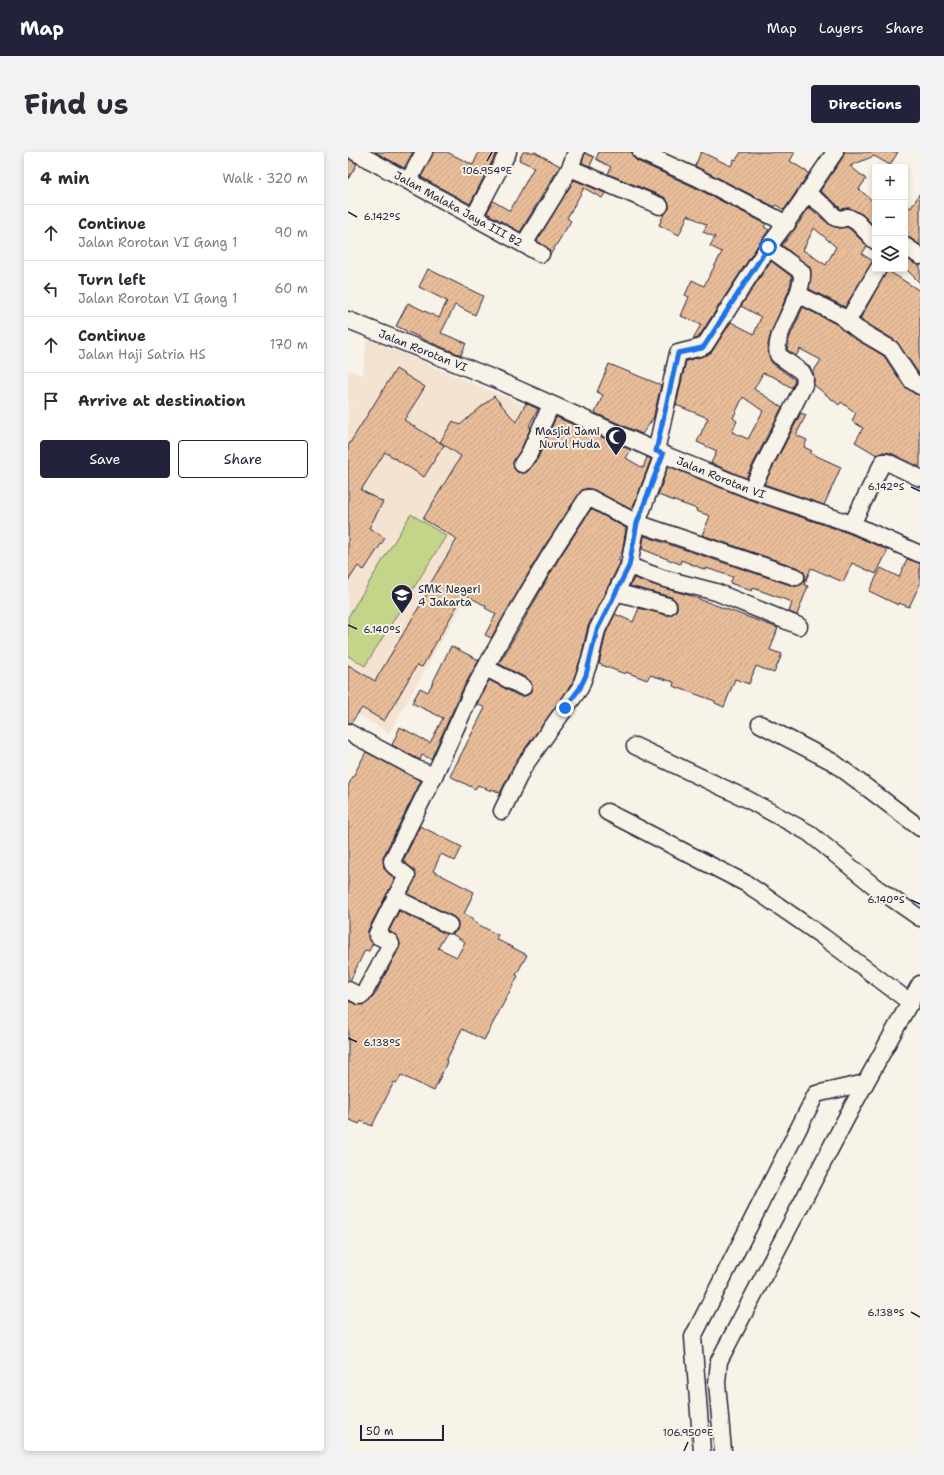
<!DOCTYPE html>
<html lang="en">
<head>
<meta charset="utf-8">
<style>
	body { margin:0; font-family:"Shantell Sans",sans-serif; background:#f2f2f3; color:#2b2b33 }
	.controls { position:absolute; right:12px; top:12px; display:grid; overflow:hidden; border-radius:4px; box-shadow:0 2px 6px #0003 }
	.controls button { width:36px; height:36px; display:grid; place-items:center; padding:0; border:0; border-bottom:1px solid #e1e1e2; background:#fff; color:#2b2b33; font:20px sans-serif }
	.scale { position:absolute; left:12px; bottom:10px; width:84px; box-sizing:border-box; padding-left:4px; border:2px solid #22223b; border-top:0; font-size:11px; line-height:14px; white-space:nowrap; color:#22223b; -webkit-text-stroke:3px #f7f3e8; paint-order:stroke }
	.stop { position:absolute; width:12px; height:12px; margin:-9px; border:3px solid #1a73e8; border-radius:50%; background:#fff }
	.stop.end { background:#1a73e8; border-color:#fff; box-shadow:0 1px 4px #0008 }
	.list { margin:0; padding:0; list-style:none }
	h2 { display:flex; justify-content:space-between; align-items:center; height:52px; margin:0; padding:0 16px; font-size:17px }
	h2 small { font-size:13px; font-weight:400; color:#7c7c81 }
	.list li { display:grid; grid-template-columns:26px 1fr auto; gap:12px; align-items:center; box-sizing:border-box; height:56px; padding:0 16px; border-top:1px solid #e1e1e2 }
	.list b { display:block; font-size:15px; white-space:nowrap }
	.list p { margin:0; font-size:13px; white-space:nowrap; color:#7c7c81 }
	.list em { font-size:13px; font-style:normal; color:#7c7c81 }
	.actions { display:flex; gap:8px; padding:12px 16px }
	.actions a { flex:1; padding:9px 0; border:1px solid #22223b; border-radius:4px; text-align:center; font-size:14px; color:#22223b }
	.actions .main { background:#22223b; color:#fff }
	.icon { flex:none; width:22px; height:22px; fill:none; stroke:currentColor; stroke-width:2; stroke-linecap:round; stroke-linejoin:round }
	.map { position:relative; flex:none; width:572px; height:1299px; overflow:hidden; border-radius:4px }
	header { display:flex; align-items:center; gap:24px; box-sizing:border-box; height:56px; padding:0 20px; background:#22223b; color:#fff }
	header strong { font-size:19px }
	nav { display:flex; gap:22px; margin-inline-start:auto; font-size:14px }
	.intro { display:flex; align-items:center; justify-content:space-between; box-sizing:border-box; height:96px; padding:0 24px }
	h1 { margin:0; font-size:28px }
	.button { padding:10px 18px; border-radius:4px; background:#22223b; color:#fff; font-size:14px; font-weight:700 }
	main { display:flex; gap:24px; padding:0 24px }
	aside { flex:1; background:#fff; border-radius:4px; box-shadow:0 2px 6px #0003 }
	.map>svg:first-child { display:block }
</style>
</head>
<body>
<header>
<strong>Map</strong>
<nav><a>Map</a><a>Layers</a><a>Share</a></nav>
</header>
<div class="intro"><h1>Find us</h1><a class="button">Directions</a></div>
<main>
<aside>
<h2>4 min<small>Walk · 320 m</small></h2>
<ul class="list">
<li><svg class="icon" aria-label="ahead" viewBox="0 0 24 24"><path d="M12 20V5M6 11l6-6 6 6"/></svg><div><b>Continue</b><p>Jalan Rorotan VI Gang 1</p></div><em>90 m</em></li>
<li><svg class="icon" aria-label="left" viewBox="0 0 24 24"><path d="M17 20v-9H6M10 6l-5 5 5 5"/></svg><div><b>Turn left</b><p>Jalan Rorotan VI Gang 1</p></div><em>60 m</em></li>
<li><svg class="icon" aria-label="ahead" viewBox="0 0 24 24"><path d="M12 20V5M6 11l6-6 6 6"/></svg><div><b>Continue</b><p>Jalan Haji Satria HS</p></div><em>170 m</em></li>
<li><svg class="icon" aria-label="arrive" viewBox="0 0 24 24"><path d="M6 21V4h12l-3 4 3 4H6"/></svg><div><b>Arrive at destination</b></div></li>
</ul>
<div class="actions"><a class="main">Save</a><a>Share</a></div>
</aside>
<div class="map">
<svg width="572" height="1299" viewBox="0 0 572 1299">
	<defs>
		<pattern id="building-hatch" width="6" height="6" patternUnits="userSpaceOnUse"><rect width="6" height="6" fill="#e9bd99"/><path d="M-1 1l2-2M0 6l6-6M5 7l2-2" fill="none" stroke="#c8a285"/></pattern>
	</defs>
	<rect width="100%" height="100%" fill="#f7f3e8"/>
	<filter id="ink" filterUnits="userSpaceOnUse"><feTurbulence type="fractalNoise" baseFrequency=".025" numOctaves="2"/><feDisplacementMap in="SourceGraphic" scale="8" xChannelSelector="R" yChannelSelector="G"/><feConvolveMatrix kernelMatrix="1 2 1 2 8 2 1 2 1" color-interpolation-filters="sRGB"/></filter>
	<g filter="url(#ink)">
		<!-- built -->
		<polygon fill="#f3e3d0" points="19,186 176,253 155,295 161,370 41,581 0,556 0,266 10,237 0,264 0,218 15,223"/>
		<!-- grass -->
		<polygon fill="#c4d589" stroke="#737c62" points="63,362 98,384 17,514 0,504 0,465"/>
		<!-- building -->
		<g fill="url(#building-hatch)" stroke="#22223b" fill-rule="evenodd">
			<polygon points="27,0 65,0 56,16"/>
			<polygon points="85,0 99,0 125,13 131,0 149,0 122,52 73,25"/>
			<polygon points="175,0 187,0 212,14 172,80 139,61 145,49 162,59 186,15 171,8"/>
			<polygon points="251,0 284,0 285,5 289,9 344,34 418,72 416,75 421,78 412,90 350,186 345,188 353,172 333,164 341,145 337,143 344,128 356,134 374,100 362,94 367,85 355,80 359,73 340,63 331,83 311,73 316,62 321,57 321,52 319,48 316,45 260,22 263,15 248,7"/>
			<polygon points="353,0 383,14 386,7 388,8 393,0 447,0 442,9 461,21 436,58 428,53 427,55 347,14"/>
			<polygon points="496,0 550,0 542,13 526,4 502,14 518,27 511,37 527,51 527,75 514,62 501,56 493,57 483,47 472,39 495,5"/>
			<polygon points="237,1 246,5 242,14 234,11"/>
			<polygon points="0,6 9,12 0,27"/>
			<polygon points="226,28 257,41 254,46 236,36 219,66 223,69 202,103 201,97 189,89"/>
			<polygon points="572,41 572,93 562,86 557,85 557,51 563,56"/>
			<path d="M461,55L482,73L491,76L499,75L503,78L519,94L514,102L525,109L497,155L461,137L463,121L462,116L434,93L447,77ZM466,76L488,95L478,113L455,98Z"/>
			<polygon points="557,105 567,112 572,113 572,131 557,116"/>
			<path d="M423,109L444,125L441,138L423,181L420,192L421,204L424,211L447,228L444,236L426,225L415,221L406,237L434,255L398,326L363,311L369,299L349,290L360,266L328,253L338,209L356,204L363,201L383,170L406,182L413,165L393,154ZM395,245L415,259L400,287L384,280L389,269L385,266Z"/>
			<polygon points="80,117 135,144 127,163 107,153 93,181 118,191 113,203 79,189 48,174 60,151 91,166 99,149 71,135"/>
			<polygon points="539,118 572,139 572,223 548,189 512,167"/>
			<polygon points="455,155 488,172 504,185 536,204 556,234 567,242 572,243 572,315 543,301 535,300 529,303 507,290 515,276 504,269 508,261 493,250 491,253 466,233 466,227 465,220 473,208 452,197 448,204 439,198 441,187"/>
			<polygon points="261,212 313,233 305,267 294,282 247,261 255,243 249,240"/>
			<polygon points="48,217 77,235 56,268 96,293 76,325 37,300 13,338 35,350 21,376 37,386 16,418 10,414 0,429 0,294"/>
			<polygon points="146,244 168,270 178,251 190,257 181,274 183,275 173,297 165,311 166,316 169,320 174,321 178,321 182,317 190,306 208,265 283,298 278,306 295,316 299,305 303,307 284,358 246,338 239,336 234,338 194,398 143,486 137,483 148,462 137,456 138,454 116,442 74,515 69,513 36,569 14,556 3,571 0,571 0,513 27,529 80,440 78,439 109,387 75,367 113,304 92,290 105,269 112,273"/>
			<polygon points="453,261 458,263 448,283 459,288 456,295 464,299 462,301 493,315 476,353 416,332"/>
			<polygon points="320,314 400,347 500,381 540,398 528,422 504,411 495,430 463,416 456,433 460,434 449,463 441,460 444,450 405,436 404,439 382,431 385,425 358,416 358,418 333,408 332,412 294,397 296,384 445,434 449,434 454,432 457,428 457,423 455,419 451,416 354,383 362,364 348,359 349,357 310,343"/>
			<polygon points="243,357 278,376 274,401 270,408 272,409 272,411 240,474 233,505 224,532 168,609 152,641 144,637 143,639 130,633 127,637 102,624 137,556 129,552 141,528 171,544 176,544 180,543 183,540 184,534 183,530 180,527 151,512 210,408"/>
			<polygon points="559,407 572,411 572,432 561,455 551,451 550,453 521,439 533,416 551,425"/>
			<polygon points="286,426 312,435 340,443 430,476 422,498 434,502 426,521 408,514 401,532 387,527 376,555 367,551 367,549 325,534 326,530 302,523 299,528 278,520 277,522 251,512 258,481 267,462 285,470 291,456 318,463 323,463 327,460 329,457 329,451 326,447 323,445 282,434"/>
			<polygon points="103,494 131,508 115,536 83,607 74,603 72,608 44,593 52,575 82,591 95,566 64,551 72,536 80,540"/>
			<polygon points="18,600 73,629 35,705 36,716 39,720 47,727 20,778 20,786 25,791 21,799 17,798 2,829 0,829 0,634"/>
			<polygon points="72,674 114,695 107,709 93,702 85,719 126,740 116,762 124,766 124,768 133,774 150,783 148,787 179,803 168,823 170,824 136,888 114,877 98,909 99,910 86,939 53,923 49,931 46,930 24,974 13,969 11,972 0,967 0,849 8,852 15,853 18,852 26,844 51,796 52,792 50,786 41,779 51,759 98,782 90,796 109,805 117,790 104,782 109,778 110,773 109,768 106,765 60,742 68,724 65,717 55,709"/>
		</g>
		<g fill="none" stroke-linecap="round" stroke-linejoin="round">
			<!-- minor casing -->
			<g stroke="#22223b" stroke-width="19">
				<g id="minor">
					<path id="s1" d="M7,0L193,102"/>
					<polyline points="228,0 222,16 312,54"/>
					<polyline points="293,0 348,25 439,72"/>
					<polyline points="61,28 76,0"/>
					<polyline points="458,41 476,54 488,66 493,67 500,65 509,70 527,89"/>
					<polyline points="126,65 160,0"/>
					<polyline points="176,92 207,42 222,16"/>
					<polyline points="557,94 572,104"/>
					<polyline points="450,142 493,164 509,177 543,197 564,229 572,234"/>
					<path id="s2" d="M0,168L147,227L315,302L403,338L504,372L572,402"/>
					<polyline points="499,170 530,117"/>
					<polyline points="308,299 330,201 354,195 357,193 420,95"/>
					<polyline points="174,312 181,302 203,253"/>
					<path d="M403,338L456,233L457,226L454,220L430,203C424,181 456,146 454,120L420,95C444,65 465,32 487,0"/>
					<polyline points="504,372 535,310 539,310 572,326"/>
					<polyline points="281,414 314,426 368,440 451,474"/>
					<polyline points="267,440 320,454"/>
					<polyline points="138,516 175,535"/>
					<polyline points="412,572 485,610 572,676"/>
					<polyline points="0,580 69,617 86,624"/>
					<polyline points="287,594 399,647 461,681 526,734 572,766"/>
					<polyline points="154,659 176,614 232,536 242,508 249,478 281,414 289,371 315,302"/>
					<polyline points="259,660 399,732 474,784 563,851"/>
					<polyline points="101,773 47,746 59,724 45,713 44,709 86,624 124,540 164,468 202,403 239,346 242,346 289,371 448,425"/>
					<polyline points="0,838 12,844 15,843 43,792 42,790 30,784 29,782 47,746"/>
					<polyline points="354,1299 345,1185 468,942 517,931"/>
					<polyline points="375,1299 369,1231 371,1209 502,959 572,832"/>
				</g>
			</g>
			<!-- minor -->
			<use href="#minor" stroke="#f7f3e8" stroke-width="16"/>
		</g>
	</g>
	<g fill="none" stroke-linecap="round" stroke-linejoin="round" filter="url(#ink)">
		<!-- route -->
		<polyline stroke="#1a73e8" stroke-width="5" points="217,556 232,536 238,523 249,478 281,414 289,371 315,302 308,299 330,201 354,196 357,193 420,95"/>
	</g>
	<!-- ticks -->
	<path fill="none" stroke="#22223b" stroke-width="1.5" d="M139,9L144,0M0,60L9,65M563,335L572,339M0,473L9,477M563,748L572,752M0,886L9,890M563,1160L572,1165M336,1299L340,1290"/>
	<!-- icons -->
	<defs>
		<g id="mosque-pin" transform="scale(1.15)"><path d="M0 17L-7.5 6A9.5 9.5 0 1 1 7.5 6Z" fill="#22223b" stroke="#f7f3e8"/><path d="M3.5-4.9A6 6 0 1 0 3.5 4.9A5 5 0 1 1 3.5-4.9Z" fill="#fff"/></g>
		<g id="school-pin" transform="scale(1.15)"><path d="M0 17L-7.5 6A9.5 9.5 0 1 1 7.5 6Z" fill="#22223b" stroke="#f7f3e8"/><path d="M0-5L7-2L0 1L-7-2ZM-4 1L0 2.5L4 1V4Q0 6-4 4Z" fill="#fff"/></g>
	</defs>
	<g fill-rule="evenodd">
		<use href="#mosque-pin" x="268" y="285"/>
		<use href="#school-pin" x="54" y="443"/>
	</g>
	<g text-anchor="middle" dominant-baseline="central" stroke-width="4" stroke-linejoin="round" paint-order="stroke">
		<!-- street labels -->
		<g font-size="11" fill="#22223b" stroke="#f7f3e8">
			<text stroke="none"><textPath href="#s1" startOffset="118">Jalan Malaka Jaya III B2</textPath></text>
			<text stroke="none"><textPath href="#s2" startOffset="81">Jalan Rorotan VI</textPath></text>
			<text stroke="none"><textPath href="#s2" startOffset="405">Jalan Rorotan VI</textPath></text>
		</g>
		<!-- poi labels -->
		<g font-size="11" fill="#22223b" stroke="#f7f3e8" text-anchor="end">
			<text x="252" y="279">Masjid Jami<tspan x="252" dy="13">Nurul Huda</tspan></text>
			<text x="70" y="437" text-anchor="start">SMK Negeri<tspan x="70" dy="13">4 Jakarta</tspan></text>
		</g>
	</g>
	<g font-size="10" text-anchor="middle" fill="#22223b" stroke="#f7f3e8" stroke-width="4" stroke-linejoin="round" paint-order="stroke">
		<text x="139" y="22">106.954°E</text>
		<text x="34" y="68">6.142°S</text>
		<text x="538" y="338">6.142°S</text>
		<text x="34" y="481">6.140°S</text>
		<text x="538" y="751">6.140°S</text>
		<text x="34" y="894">6.138°S</text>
		<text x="538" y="1164">6.138°S</text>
		<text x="340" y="1284">106.950°E</text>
	</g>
</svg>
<div class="controls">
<button>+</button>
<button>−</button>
<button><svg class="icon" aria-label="layers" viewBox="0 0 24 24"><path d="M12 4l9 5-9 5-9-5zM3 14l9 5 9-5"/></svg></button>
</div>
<div class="scale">50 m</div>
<div class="stop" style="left:420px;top:95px"></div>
<div class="stop end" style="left:217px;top:556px"></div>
</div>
</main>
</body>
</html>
